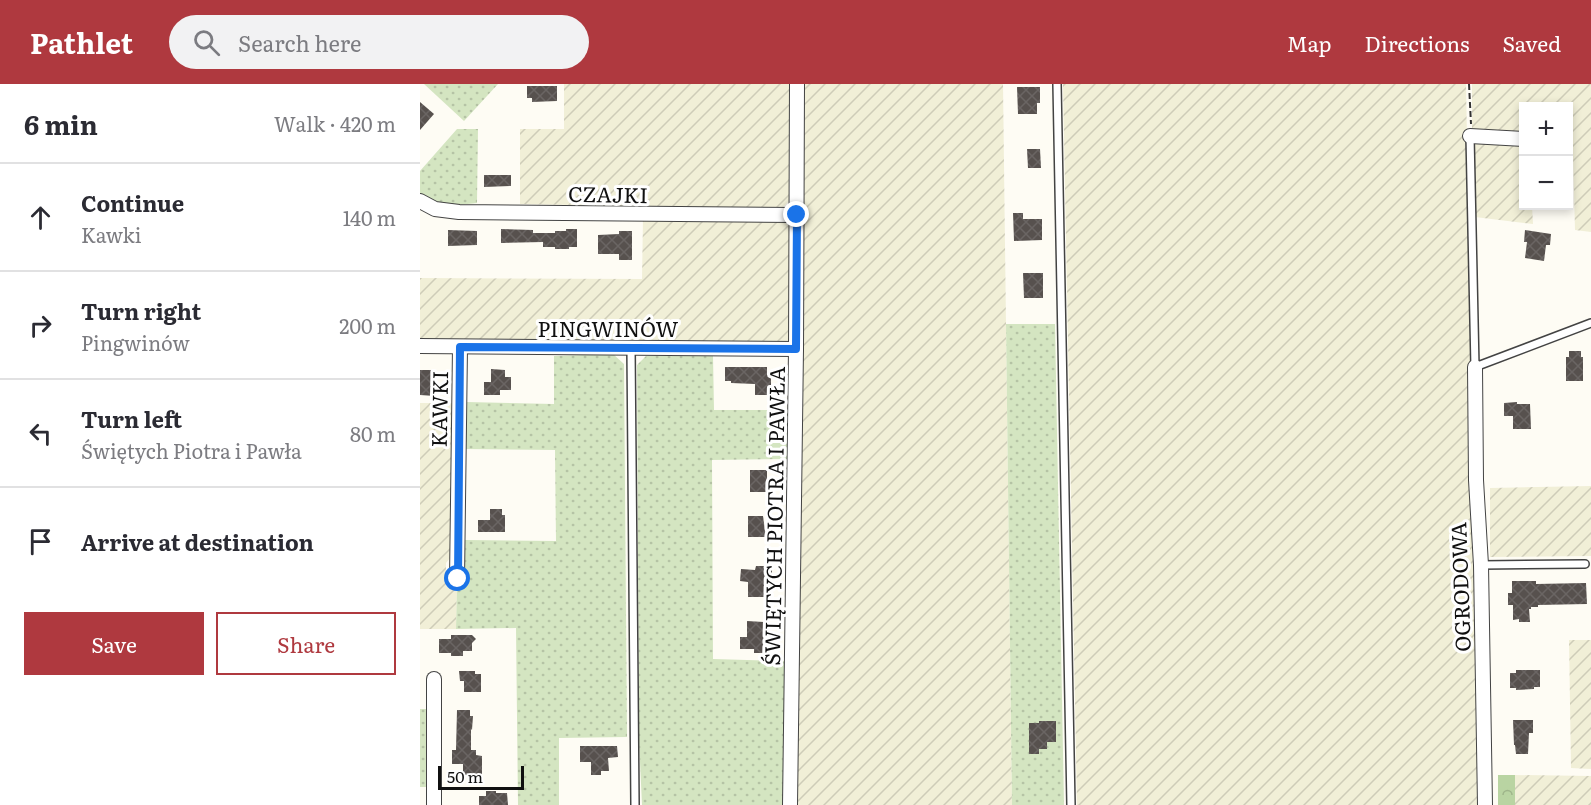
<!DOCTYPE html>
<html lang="en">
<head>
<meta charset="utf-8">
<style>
	body { margin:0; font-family:Literata,serif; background:#f2f2f3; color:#2b2b33 }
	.controls { position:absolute; right:18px; top:18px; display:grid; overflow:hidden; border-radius:0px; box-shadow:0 3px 9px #0003 }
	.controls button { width:54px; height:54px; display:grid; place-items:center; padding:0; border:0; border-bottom:2px solid #e1e1e2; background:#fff; color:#2b2b33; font:30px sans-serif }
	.scale { position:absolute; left:18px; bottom:15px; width:86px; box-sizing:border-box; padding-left:6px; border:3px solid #101010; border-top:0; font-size:16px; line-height:21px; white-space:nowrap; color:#101010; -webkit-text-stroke:4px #fff; paint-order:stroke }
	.stop { position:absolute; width:18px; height:18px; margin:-14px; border:4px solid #1a73e8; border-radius:50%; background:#fff }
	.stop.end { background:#1a73e8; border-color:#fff; box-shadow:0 2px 6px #0008 }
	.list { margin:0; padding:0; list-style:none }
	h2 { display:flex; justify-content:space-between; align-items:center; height:78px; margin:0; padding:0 24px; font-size:26px }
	h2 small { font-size:20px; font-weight:400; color:#7c7c81 }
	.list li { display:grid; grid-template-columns:39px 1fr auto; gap:18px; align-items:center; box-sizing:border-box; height:108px; padding:0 24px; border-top:2px solid #e1e1e2 }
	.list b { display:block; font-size:22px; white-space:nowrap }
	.list p { margin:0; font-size:20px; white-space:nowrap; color:#7c7c81 }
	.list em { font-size:20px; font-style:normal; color:#7c7c81 }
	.actions { display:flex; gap:12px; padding:18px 24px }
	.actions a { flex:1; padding:14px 0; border:2px solid #af393f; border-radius:0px; text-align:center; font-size:21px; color:#af393f }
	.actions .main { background:#af393f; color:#fff }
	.icon { flex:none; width:33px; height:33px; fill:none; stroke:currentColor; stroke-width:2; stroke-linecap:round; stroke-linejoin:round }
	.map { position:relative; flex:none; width:1171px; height:721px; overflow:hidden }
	header { display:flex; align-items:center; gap:36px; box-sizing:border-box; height:84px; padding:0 30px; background:#af393f; color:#fff }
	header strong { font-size:28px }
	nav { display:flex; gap:33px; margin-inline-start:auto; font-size:21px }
	.search { width:420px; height:54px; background:#f2f2f3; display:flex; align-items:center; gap:15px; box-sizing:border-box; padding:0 21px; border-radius:33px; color:#7c7c81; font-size:22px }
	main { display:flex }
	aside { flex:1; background:#fff }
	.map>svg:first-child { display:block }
</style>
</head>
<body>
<header>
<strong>Pathlet</strong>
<div class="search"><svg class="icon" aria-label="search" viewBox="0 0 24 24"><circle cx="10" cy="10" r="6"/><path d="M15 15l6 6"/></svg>Search here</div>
<nav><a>Map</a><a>Directions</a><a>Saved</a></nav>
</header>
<main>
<aside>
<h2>6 min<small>Walk · 420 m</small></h2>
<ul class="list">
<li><svg class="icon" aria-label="ahead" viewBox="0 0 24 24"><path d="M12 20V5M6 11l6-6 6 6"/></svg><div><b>Continue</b><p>Kawki</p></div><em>140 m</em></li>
<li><svg class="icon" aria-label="right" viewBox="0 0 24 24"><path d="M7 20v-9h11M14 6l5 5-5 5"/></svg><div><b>Turn right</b><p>Pingwinów</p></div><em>200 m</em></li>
<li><svg class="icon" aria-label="left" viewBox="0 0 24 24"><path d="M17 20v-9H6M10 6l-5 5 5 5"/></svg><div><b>Turn left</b><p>Świętych Piotra i Pawła</p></div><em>80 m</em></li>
<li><svg class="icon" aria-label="arrive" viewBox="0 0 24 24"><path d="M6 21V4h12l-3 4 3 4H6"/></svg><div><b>Arrive at destination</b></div></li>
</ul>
<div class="actions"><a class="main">Save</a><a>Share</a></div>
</aside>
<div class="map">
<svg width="1171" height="721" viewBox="0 0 1171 721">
	<defs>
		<pattern id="farmland-furrows" width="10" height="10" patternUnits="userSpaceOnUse" patternTransform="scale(1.5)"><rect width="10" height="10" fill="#f1efd7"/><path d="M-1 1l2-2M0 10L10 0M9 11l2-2" fill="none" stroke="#ceccb8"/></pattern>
		<pattern id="grass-dots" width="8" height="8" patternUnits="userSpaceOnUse" patternTransform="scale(1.5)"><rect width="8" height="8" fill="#d4e5c1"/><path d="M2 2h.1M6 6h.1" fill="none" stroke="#b5c3a5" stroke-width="1.8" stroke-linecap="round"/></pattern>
		<pattern id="forest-crowns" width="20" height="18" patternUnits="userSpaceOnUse" patternTransform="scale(1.5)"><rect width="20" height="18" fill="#b9d4a2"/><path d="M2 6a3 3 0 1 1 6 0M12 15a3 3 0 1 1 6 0" fill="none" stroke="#9eb58a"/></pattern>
		<pattern id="building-cross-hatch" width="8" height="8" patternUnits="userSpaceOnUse" patternTransform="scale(1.5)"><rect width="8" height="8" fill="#57514e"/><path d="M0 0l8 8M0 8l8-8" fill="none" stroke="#6a6563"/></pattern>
	</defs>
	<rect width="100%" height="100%" fill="#fefcf4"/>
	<!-- farmland -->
	<g fill="url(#farmland-furrows)">
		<polygon points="144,0 372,0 371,115 361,125 100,120 100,45 144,45"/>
		<polygon points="383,0 583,0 592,721 376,721"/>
		<polygon points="643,0 1046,0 1059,721 657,721"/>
		<polygon points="1052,0 1171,0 1171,148 1155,146 1153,70 1149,69 1148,22 1104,22 1103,51 1052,47"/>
		<polygon points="1053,56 1103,61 1104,122 1112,122 1113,140 1055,133"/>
		<polygon points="223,134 361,134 370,144 371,260 0,257 0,194 222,195"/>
		<polygon points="0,319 32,319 31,473 26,479 26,502 37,502 36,545 0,545"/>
		<polygon points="1171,402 1171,472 1070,473 1070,404"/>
		<polygon points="1171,556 1171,685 1151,684 1149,556"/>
		<polygon points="1095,691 1171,692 1171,721 1095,721"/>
	</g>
	<!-- grass -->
	<g fill="url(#grass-dots)">
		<polygon points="4,0 78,0 44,37"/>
		<path d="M37,45H58L57,119C35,121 19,125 0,110V87Z"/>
		<polygon points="586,240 635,240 644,721 592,721"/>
		<polygon points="193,270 204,280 207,653 139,654 139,721 98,721 96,544 36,545 37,502 44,502 45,456 136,457 135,366 45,365 46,318 134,320 134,272"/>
		<polygon points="226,272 293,272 294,326 368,326 367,375 292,376 293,575 367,577 365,721 222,721 219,656 217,281"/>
		<rect x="0" y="625" width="8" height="78"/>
	</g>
	<!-- forest -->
	<rect fill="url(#forest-crowns)" x="1078" y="691" width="17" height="30"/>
	<!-- building -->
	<g fill="url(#building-cross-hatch)">
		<polygon points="107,2 137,2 137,17 112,18 112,14 107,14"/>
		<polygon points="597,3 620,3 620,19 617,19 617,30 598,30"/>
		<polygon points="0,18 14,30 0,46"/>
		<polygon points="607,65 620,65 621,84 608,84"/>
		<polygon points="64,91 91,91 91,102 64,103"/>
		<polygon points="593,129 603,129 603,135 622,135 622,156 594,157"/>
		<polygon points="81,145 113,146 113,149 135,149 135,147 146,147 146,145 157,145 157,163 149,163 149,165 135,165 135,163 123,163 123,158 81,159"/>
		<polygon points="28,146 57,147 57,161 28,162"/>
		<polygon points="1105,146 1131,150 1130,161 1126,161 1124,177 1105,174 1107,158 1104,158"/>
		<polygon points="199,147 212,147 212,176 199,176 199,170 178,170 178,151 199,150"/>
		<polygon points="603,189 623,189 623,214 604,214"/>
		<polygon points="1149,267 1161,267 1161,273 1163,273 1163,297 1146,297 1146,273 1149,273"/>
		<polygon points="305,283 347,283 347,291 351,291 351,311 335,311 335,300 311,299 311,297 305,297"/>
		<polygon points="71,285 85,286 85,293 91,293 91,306 80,306 80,311 64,311 64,298 71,298"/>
		<polygon points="0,286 15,286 15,312 0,311"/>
		<polygon points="1097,318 1097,320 1110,320 1111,345 1093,345 1093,332 1084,332 1084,319"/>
		<rect x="330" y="386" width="17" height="22"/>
		<polygon points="70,425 82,425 82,431 85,431 85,448 58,448 58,436 70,436"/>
		<polygon points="328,432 343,432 346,453 328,453"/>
		<polygon points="336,482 352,482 352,495 344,495 344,513 328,513 328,498 320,497 321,485 335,486"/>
		<polygon points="1092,497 1116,497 1116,500 1166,499 1167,520 1118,521 1118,523 1111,523 1111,525 1109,525 1110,538 1099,538 1099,535 1093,536 1093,521 1088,521 1088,509 1092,509"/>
		<polygon points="327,537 344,538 344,556 351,556 351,569 334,569 334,565 320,565 320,553 327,553"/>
		<polygon points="31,551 52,551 56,555 52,559 52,567 43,567 43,572 31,572 31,569 19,569 19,555 31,555"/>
		<polygon points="1096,586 1120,586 1120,603 1114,603 1114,605 1096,606 1096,604 1090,604 1090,589 1096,589"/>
		<polygon points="39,587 55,587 55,590 61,590 61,608 44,608 44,597 40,597"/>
		<polygon points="37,626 50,626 50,632 53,632 52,646 51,645 51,666 56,666 56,671 62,672 62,691 43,691 43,680 32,680 32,666 36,666"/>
		<polygon points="1093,636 1113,636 1113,649 1109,649 1108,670 1096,670 1095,661 1094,661"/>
		<polygon points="619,637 636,637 636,658 627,658 627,665 619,665 619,670 609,670 609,639 619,639"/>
		<polygon points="160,662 197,662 198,673 188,674 189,687 181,687 181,691 171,691 171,678 160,678"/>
		<polygon points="66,707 76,707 76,709 87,709 88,721 59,721 59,712 66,712"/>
	</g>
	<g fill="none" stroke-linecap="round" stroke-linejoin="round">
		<!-- service casing -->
		<g stroke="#434343" stroke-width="10">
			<g id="service">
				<polyline points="637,0 651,721"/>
				<polyline points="1050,52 1055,283 1171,239"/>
				<polyline points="211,264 215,721"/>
				<polyline points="1061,481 1165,480"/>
			</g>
		</g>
		<!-- minor casing -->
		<g stroke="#434343" stroke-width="16">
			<g id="minor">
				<polyline points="1050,52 1104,55"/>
				<polyline points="0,117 15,125 39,128 377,131"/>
				<polyline points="0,262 376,265"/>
				<polyline points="1055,283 1056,396 1061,481 1065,721"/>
				<polyline points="37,495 40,263"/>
				<polyline points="14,595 14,721"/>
				<polyline points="370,721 376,265 377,0"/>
			</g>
		</g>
		<!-- path -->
		<polyline stroke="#323232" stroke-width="2" stroke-dasharray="6 3" stroke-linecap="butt" points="1049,0 1051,40"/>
		<!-- service -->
		<use href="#service" stroke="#fff" stroke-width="7"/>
		<!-- minor -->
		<use href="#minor" stroke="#fff" stroke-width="14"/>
	</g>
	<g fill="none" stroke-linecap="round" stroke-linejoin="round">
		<!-- route -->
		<polyline stroke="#1a73e8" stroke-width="8" points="38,495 40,263 376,265 377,131"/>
	</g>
	<g text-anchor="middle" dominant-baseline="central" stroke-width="6" stroke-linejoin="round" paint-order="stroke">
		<!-- street labels -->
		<g font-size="21" fill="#101010" stroke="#fff">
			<text transform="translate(188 109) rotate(1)">CZAJKI</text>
			<text x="188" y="243">PINGWINÓW</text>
			<text transform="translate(18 325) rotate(-89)">KAWKI</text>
			<text transform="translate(353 432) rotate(-89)">ŚWIĘTYCH PIOTRA I PAWŁA</text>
			<text transform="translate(1039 503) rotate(-92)">OGRODOWA</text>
		</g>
	</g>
</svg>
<div class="controls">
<button>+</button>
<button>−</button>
</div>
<div class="scale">50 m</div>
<div class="stop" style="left:38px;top:495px"></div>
<div class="stop end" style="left:377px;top:131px"></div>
</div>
</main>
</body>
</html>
